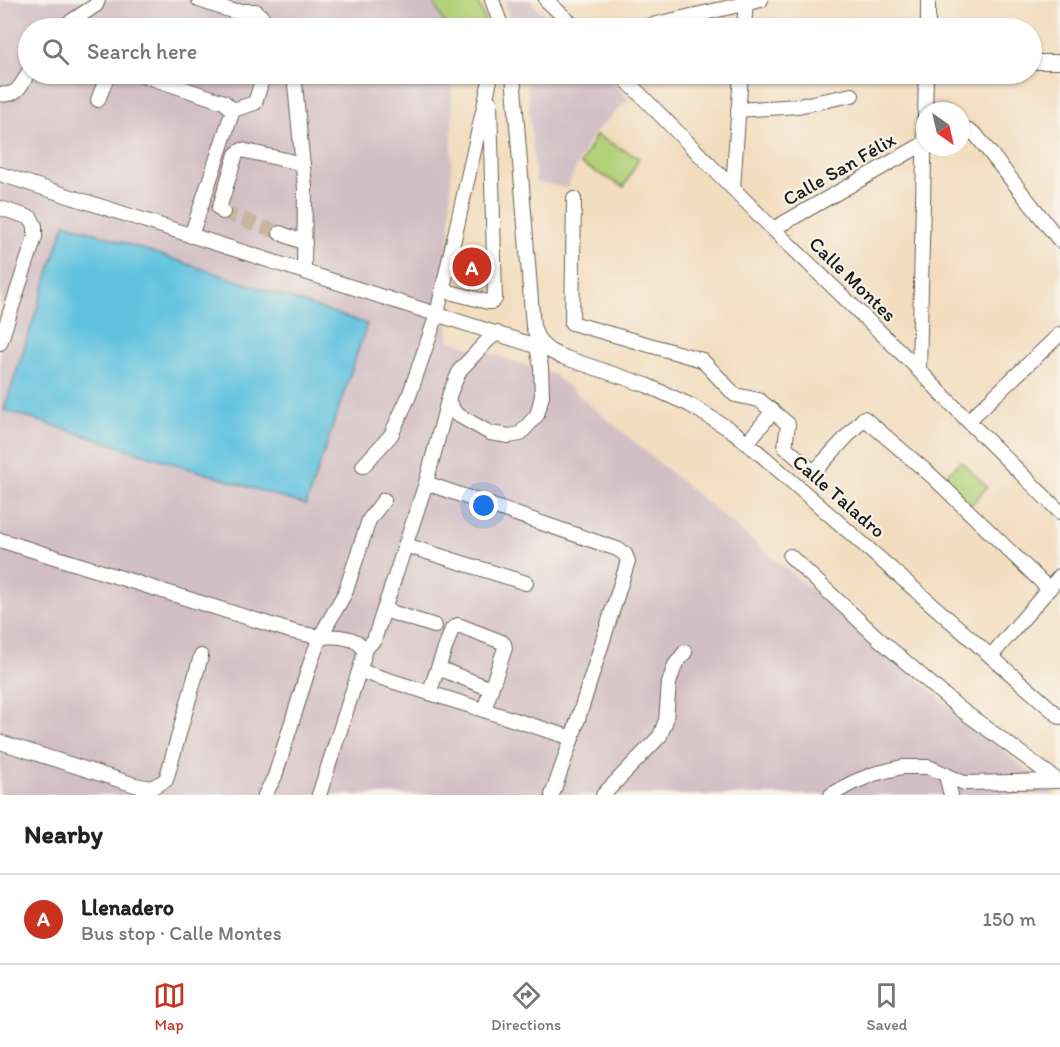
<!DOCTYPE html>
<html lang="en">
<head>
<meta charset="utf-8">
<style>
	body { margin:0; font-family:Itim,sans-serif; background:#f2f2f2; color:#222 }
	.compass { position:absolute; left:916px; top:102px; width:54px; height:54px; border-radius:50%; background:#fff; box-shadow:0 2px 4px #0004; rotate:146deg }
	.you { position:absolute; left:484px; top:506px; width:21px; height:21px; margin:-15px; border:4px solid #fff; border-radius:50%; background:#1a73e8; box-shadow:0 0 0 9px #1a73e833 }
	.badge { display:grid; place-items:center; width:39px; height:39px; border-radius:50%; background:#c8321e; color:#fff; font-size:20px; font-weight:700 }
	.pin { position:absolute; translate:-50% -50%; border:3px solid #fff; box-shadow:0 2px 6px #0006 }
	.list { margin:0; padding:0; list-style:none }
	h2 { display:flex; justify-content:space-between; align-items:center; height:78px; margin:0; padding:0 24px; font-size:26px }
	h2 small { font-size:20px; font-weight:400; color:#767676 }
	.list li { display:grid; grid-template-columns:39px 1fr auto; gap:18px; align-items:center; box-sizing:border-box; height:90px; padding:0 24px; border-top:2px solid #e0e0e0 }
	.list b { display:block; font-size:22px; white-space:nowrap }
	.list p { margin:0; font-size:20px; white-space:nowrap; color:#767676 }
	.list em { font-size:20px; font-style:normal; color:#767676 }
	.icon { flex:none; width:33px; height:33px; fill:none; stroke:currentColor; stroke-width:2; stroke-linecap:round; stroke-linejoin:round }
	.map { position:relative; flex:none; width:1060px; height:795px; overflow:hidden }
	.search { position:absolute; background:#fff; box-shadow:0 2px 4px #0004; left:18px; right:18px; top:18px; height:66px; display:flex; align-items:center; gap:15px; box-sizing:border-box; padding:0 21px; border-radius:33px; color:#767676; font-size:22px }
	.sheet { height:168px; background:#fff }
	nav { display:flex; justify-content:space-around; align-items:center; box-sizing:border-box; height:84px; border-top:2px solid #e0e0e0; background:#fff; font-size:16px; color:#767676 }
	nav a { display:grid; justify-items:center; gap:3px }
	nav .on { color:#c8321e }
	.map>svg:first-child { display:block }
</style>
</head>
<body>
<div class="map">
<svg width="1060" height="795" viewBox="0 0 1060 795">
	<rect width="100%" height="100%" fill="#f7f3e8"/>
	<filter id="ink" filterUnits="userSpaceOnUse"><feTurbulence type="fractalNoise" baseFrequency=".0167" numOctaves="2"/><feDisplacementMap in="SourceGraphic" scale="12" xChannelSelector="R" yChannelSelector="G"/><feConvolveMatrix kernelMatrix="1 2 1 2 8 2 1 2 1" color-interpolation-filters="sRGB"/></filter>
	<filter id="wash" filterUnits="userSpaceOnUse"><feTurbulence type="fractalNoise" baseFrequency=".008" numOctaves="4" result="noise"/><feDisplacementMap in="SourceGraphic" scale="24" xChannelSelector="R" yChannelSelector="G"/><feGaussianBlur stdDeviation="1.35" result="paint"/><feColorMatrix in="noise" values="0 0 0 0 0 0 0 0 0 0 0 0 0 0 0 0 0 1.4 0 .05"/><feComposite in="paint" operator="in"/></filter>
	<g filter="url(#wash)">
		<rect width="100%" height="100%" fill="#f3ddbf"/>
		<!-- industrial -->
		<g fill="#d2bec5">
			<polygon points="0,0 432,0 447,28 28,28 28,74 453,74 448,340 553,374 1056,795 0,795"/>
			<polygon points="505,0 529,0 558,28 513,28"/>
			<polygon points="526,74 603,74 629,99 592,135 579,161 567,188 536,182"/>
		</g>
		<!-- green -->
		<g fill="#b2d179" stroke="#67764a" stroke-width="1.5">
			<polygon points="432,0 477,0 488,28 447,28"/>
			<polygon points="596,135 639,158 624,187 581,164"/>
			<polygon points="961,461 987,487 971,505 944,477"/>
		</g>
		<!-- water -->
		<polygon fill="#61c2df" stroke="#3e6f7e" stroke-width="1.5" points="65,223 367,324 306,505 4,410"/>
	</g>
	<g filter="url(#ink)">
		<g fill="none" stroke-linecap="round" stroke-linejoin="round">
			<!-- minor-tunnel -->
			<polyline stroke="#c8b69e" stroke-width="14" stroke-dasharray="14 7" stroke-linecap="butt" points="223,212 280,233"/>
			<!-- minor casing -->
			<g stroke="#676055" stroke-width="16">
				<g id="minor">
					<polyline points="199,0 232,11 256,11 272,28"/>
					<polyline points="492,0 502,28"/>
					<polyline points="546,0 576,28"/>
					<polyline points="61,28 96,5 98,0"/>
					<polyline points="639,28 761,0"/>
					<polyline points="744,28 746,0"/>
					<polyline points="928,28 928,0"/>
					<polyline points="1032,62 1060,62"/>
					<polyline points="139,74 224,102 233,110"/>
					<polyline points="294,74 305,188 304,271"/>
					<polyline points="513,74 533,326 537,337 543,345 550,351 560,356 646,385 690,405 734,432 765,458 1060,717"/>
					<polyline points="620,74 773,229 912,363 968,421 1060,512"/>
					<path d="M0,94C16,97 21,86 28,73"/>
					<polyline points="98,100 108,74"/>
					<polyline points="233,110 255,103 262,80 258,74"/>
					<polyline points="738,110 798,106 852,95"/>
					<polyline points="961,131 967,130 976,135 1060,241"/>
					<polyline points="0,174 548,350"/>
					<polyline points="733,188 741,74"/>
					<polyline points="574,199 572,323 702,360 735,395 759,400 788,424 785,447 814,472 864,418 933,477 1049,589"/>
					<polyline points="0,208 31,218 35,226 35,237 0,343"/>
					<polyline points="223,212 219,208 220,206 236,154 242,150 303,164"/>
					<polyline points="773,229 925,143"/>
					<polyline points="280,233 305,243"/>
					<polyline points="191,236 233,110"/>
					<polyline points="442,290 488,302 492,302 495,299 490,102"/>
					<polyline points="919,371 926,74"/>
					<polyline points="448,401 456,414 490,433 509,436 520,434 537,415 542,396 541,367 537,347"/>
					<polyline points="968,421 1060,334"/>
					<polyline points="747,443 773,411"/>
					<polyline points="363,466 391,435 409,396 437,314 490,80"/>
					<polyline points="426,483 617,549 625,554 628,561 572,738 552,795"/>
					<polyline points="0,540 294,632 320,637 311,661 275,776 265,795"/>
					<polyline points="405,545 526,583"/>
					<polyline points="790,556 879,639 959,708 1057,780"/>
					<polyline points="384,610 435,626"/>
					<polyline points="364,650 374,640 426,483 450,393 460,370 488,340 497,333"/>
					<polyline points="991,656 1060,576"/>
					<polyline points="438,668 491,689"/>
					<polyline points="360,671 572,738"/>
					<polyline points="429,693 452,629 458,625 502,642 504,644 505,648 484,710"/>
					<polyline points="0,742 135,785 151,788 166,780 201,656"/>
					<polyline points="946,775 951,795"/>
					<path d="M319,795L363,659L364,650C362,647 360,644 357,642C347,636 331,636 320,637L345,593L369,520L384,500"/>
					<polyline points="603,795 660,736 666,720 669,683 675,665 685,652"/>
					<polyline points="831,795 852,783 874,774 902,767 929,767 964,783 1058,781"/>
				</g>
			</g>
			<!-- minor -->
			<use href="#minor" stroke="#fff" stroke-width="14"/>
		</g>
	</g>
	<g text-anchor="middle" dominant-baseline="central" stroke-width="4.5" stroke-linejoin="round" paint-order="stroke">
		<!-- street labels -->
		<g font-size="20" fill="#1c1c1c" stroke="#f7f3e8">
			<text transform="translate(839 169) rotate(-30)">Calle San Félix</text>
			<text transform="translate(853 279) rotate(44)">Calle Montes</text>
			<text transform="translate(839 496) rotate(41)">Calle Taladro</text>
		</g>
	</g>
</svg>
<svg class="compass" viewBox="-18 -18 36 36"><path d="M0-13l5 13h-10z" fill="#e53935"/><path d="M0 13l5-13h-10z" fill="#767676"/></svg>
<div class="you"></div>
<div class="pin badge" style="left:472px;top:267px">A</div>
<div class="search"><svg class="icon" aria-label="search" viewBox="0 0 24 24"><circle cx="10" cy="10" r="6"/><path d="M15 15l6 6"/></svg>Search here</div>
</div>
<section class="sheet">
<h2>Nearby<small></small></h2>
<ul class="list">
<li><span class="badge">A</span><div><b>Llenadero</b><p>Bus stop · Calle Montes</p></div><em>150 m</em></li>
</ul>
</section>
<nav>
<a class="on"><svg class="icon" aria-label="map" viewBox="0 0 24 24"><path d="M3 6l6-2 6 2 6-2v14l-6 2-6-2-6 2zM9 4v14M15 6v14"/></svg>Map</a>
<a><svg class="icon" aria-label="directions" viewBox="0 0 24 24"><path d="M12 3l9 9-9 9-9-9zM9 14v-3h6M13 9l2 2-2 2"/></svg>Directions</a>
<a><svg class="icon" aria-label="saved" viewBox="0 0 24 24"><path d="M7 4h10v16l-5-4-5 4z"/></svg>Saved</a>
</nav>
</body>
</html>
